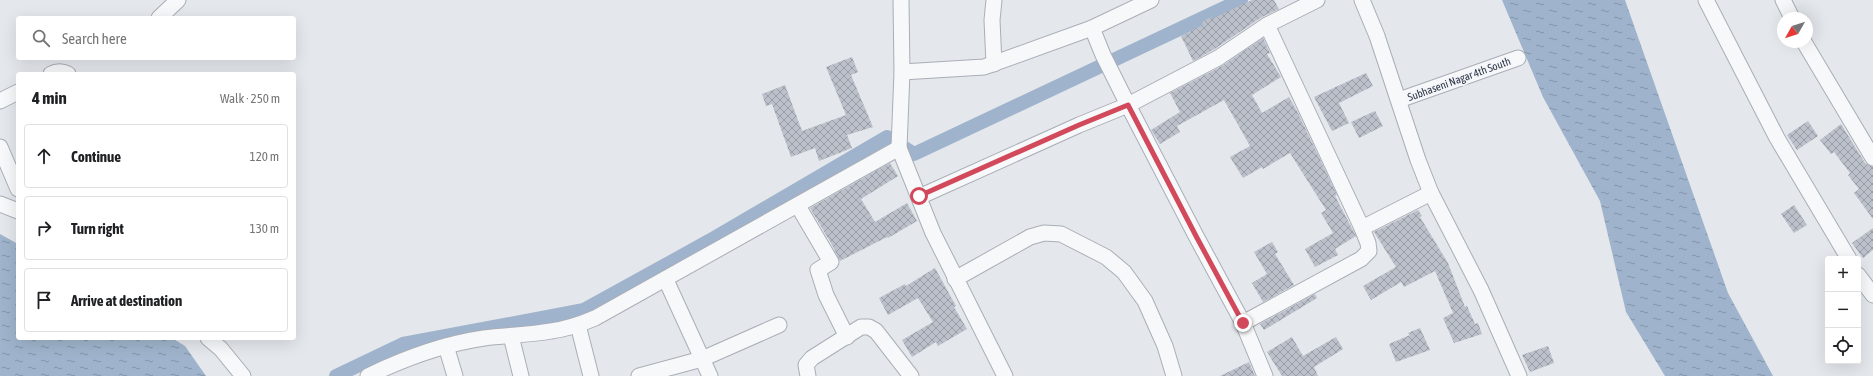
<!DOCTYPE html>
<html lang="en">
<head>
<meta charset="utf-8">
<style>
	body { margin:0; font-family:"Asap Condensed",sans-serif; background:#f6f6f6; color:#202124 }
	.controls { position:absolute; right:12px; bottom:12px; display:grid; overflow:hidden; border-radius:4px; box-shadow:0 4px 16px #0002 }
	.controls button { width:36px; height:36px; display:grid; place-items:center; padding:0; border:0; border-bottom:1px solid #e0e0e0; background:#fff; color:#202124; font:20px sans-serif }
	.compass { position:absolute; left:1777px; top:12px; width:36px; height:36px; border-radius:50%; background:#fff; box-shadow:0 4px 16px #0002; rotate:231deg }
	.stop { position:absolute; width:12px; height:12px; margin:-9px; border:3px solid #d1495b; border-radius:50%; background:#fff }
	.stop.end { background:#d1495b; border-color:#fff; box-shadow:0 1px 4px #0008 }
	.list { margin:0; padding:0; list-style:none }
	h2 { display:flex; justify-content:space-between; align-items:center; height:52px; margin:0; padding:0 16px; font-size:17px }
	h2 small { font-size:13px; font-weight:400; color:#757577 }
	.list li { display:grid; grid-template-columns:26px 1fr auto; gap:12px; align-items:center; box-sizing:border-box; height:64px; margin:0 8px 8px; padding:0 8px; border:1px solid #e0e0e0; border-radius:4px }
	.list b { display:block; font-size:15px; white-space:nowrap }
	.list em { font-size:13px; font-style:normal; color:#757577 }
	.icon { flex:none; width:22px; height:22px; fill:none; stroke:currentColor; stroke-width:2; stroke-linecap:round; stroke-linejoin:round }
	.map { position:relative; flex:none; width:1873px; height:376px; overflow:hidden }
	.search { position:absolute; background:#fff; box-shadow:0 4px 16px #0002; left:16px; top:16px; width:280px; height:44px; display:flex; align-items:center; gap:10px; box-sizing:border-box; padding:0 14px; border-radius:4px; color:#757577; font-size:15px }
	.panel { position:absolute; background:#fff; box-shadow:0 4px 16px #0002; left:16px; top:72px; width:280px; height:268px; border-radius:4px }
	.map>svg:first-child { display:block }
</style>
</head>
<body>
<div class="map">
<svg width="1873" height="376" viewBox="0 0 1873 376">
	<defs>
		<pattern id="water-ripples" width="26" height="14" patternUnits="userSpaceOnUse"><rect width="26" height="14" fill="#9fb4cc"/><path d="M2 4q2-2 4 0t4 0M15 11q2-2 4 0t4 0" fill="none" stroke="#8293a7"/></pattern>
		<pattern id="building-cross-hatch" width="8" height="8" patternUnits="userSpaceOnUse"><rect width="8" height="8" fill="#bbc0ca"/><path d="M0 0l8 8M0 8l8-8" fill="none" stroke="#989da6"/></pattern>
	</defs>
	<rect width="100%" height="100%" fill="#e4e7ec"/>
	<!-- water -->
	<g fill="url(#water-ripples)">
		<polygon points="1502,0 1625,0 1728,293 1773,376 1665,376 1626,312 1600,201 1543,97"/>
		<polygon points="0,234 18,244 18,338 172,338 185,346 206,376 0,376"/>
	</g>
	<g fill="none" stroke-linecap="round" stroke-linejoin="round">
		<!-- canal -->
		<polyline stroke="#9fb4cc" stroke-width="14" points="336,376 403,344 584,310 709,241 887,137 914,154 1241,0"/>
	</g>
	<!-- building -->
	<g fill="url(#building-cross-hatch)">
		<polygon points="1252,0 1274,0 1279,9 1262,17 1213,50 1193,61 1181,36 1203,25 1202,22 1211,17 1212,19"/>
		<polygon points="1263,38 1270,53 1267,54 1281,77 1252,95 1262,113 1289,97 1297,111 1337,195 1335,196 1356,236 1335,249 1338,255 1315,267 1305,249 1333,233 1321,213 1326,210 1290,153 1263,169 1262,167 1243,178 1230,157 1250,146 1224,100 1177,126 1180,132 1160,144 1151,130 1180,112 1170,93 1222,66"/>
		<polygon points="852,57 858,72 851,75 873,127 847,135 852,148 819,161 815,148 791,157 772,104 766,106 762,94 785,85 802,131 846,115 826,67"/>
		<polygon points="1366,73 1373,86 1339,103 1349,123 1332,131 1314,97"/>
		<polygon points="1375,111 1383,126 1359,138 1351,122"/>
		<polygon points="1808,121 1818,136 1797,150 1787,135"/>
		<polygon points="1841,124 1865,163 1873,167 1873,219 1854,193 1859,189 1848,175 1850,173 1834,152 1831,154 1820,140"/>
		<polygon points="890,163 898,176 861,199 875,222 907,203 917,221 888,238 887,237 840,261 831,243 810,208"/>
		<polygon points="1794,205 1807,225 1794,233 1781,214"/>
		<polygon points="1418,210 1422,216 1420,217 1448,263 1465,307 1467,306 1475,324 1478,323 1482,334 1454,343 1443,318 1453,313 1435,271 1404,287 1401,282 1371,300 1363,286 1396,267 1374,232"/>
		<polygon points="1873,228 1873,250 1863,258 1852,243"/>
		<polygon points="1272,242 1278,252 1275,254 1294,285 1263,302 1252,283 1267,274 1254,252"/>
		<polygon points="935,268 956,306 954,307 967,329 938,346 936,342 912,357 902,340 933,322 918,298 888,315 879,298 905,284 906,286"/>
		<polygon points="1315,294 1317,298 1264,330 1260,324"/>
		<polygon points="1420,328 1430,350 1396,362 1389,344 1410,335 1408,333"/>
		<polygon points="1292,337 1303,356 1336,337 1343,349 1314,367 1318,376 1282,376 1267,352"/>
		<polygon points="1548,346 1554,363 1530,372 1522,355"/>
		<polygon points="1249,362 1255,376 1220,376"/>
	</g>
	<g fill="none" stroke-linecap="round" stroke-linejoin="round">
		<!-- street casing -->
		<g stroke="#a9aeb7" stroke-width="17">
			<g id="street">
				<polyline points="901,0 902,72 899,148 933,233 1005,376"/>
				<polyline points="994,0 992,20 994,64"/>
				<polyline points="1362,0 1377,36 1418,160 1431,193 1481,290 1519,376"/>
				<polyline points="1706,0 1777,138 1849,259"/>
				<polyline points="1783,0 1792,18"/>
				<polyline points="159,18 178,0"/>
				<polyline points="1804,42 1873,158"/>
				<polyline points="902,72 984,67 1092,28 1151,0"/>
				<path d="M51,74C57,71 62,71 68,74"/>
				<polyline points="1399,100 1518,58"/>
				<polyline points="0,101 18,92"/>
				<polyline points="0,147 18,189"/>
				<polyline points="919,197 1079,125 1128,105 1103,55 1092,28"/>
				<polyline points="0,204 18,211"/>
				<polyline points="798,206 831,262 818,270 826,295 847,337"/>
				<polyline points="1362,228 1431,193"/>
				<polyline points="1858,275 1873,295"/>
				<polyline points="955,279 1030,237 1044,233 1061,234 1106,257 1124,272 1145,301 1165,346 1174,376"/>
				<polyline points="666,280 710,376"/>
				<polyline points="1243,323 1361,259 1369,251 1368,243 1362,228 1267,25"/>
				<polyline points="578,325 591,376"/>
				<polyline points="511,336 521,376"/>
				<polyline points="208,338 221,349 243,376"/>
				<polyline points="446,346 455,376"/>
				<path d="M368,376C405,358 443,344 484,338C506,335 529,335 551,331C566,329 581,324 595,318L899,148"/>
				<polyline points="639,376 702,359 779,325"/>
				<polyline points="808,376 806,365 812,358 861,327 869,327 876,331 911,376"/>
				<polyline points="1265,376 1243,323 1196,236 1128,105 1218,58 1267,25 1317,0"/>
			</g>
		</g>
		<!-- street -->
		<use href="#street" stroke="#f7f8fa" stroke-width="15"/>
	</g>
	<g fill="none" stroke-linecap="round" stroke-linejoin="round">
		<!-- route -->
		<polyline stroke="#d1495b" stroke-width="5" points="919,196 1079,125 1128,105 1196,236 1243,323"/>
	</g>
	<g text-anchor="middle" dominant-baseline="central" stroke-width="4" stroke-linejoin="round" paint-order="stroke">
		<!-- street labels -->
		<g font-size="11" fill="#2b3445" stroke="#f4f6f9">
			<text transform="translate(1459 79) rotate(-20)">Subhaseni Nagar 4th South</text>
		</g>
	</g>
</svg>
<div class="controls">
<button>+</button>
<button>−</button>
<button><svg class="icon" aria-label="locate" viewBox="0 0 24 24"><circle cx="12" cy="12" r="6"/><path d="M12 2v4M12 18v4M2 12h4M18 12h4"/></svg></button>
</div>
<svg class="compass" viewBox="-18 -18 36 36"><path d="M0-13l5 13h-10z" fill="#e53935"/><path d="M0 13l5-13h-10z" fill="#757577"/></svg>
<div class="stop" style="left:919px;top:196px"></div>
<div class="stop end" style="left:1243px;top:323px"></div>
<div class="search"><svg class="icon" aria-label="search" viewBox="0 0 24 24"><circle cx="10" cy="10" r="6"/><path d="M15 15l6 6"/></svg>Search here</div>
<section class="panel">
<h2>4 min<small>Walk · 250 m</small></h2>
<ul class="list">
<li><svg class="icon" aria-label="ahead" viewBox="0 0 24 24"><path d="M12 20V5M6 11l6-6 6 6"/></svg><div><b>Continue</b></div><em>120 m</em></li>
<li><svg class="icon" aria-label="right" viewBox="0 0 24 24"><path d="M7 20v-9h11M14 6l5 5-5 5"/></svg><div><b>Turn right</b></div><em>130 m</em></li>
<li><svg class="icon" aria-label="arrive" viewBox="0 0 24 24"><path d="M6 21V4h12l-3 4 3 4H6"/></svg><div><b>Arrive at destination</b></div></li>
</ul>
</section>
</div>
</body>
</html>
